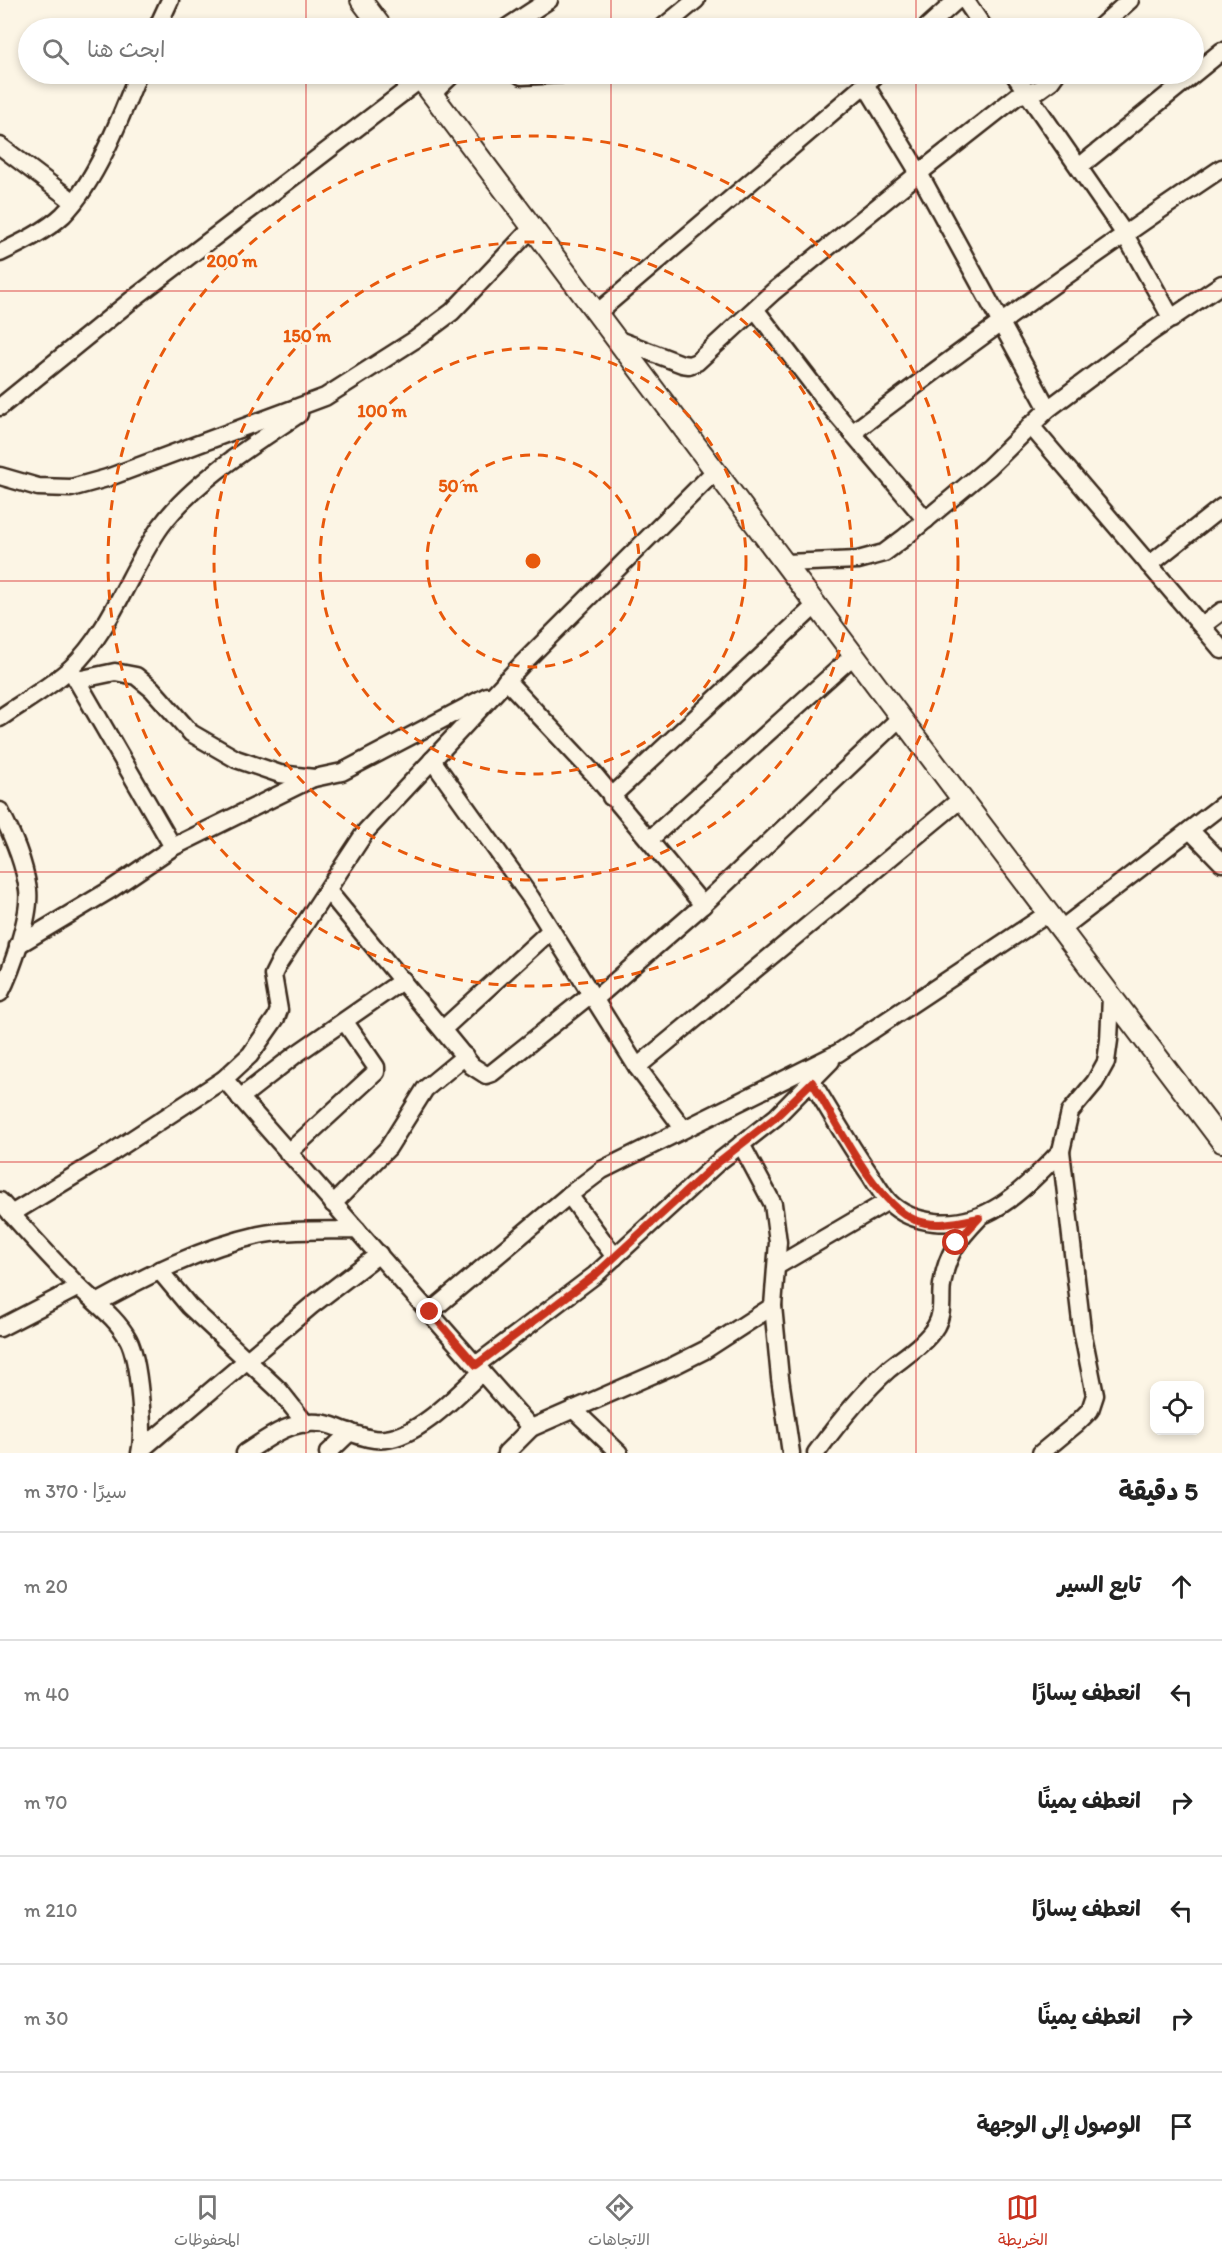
<!DOCTYPE html>
<html lang="ar">
<head>
<meta charset="utf-8">
<style>
	body { margin:0; font-family:Itim,"Playpen Sans Arabic",sans-serif; background:#f2f2f2; color:#222; direction:rtl }
	.controls { position:absolute; right:18px; bottom:18px; display:grid; overflow:hidden; border-radius:12px; box-shadow:0 3px 9px #0003 }
	.controls button { width:54px; height:54px; display:grid; place-items:center; padding:0; border:0; border-bottom:2px solid #e0e0e0; background:#fff; color:#222; font:30px sans-serif }
	.stop { position:absolute; width:18px; height:18px; margin:-14px; border:4px solid #c8321e; border-radius:50%; background:#fff }
	.stop.end { background:#c8321e; border-color:#fff; box-shadow:0 2px 6px #0008 }
	.list { margin:0; padding:0; list-style:none }
	h2 { display:flex; justify-content:space-between; align-items:center; height:78px; margin:0; padding:0 24px; font-size:26px }
	h2 small { font-size:20px; font-weight:400; color:#767676 }
	.list li { display:grid; grid-template-columns:39px 1fr auto; gap:18px; align-items:center; box-sizing:border-box; height:108px; padding:0 24px; border-top:2px solid #e0e0e0 }
	.list b { display:block; font-size:22px; white-space:nowrap }
	.list em { font-size:20px; font-style:normal; color:#767676 }
	.icon { flex:none; width:33px; height:33px; fill:none; stroke:currentColor; stroke-width:2; stroke-linecap:round; stroke-linejoin:round }
	.map { position:relative; flex:none; width:1222px; height:1453px; overflow:hidden; direction:ltr }
	.search { position:absolute; background:#fff; box-shadow:0 3px 9px #0003; left:18px; right:18px; top:18px; height:66px; display:flex; align-items:center; gap:15px; box-sizing:border-box; padding:0 21px; border-radius:33px; color:#767676; font-size:22px }
	.sheet { height:726px; background:#fff }
	nav { display:flex; justify-content:space-around; align-items:center; box-sizing:border-box; height:84px; border-top:2px solid #e0e0e0; background:#fff; font-size:16px; color:#767676 }
	nav a { display:grid; justify-items:center; gap:3px }
	nav .on { color:#c8321e }
	.map>svg:first-child { display:block }
</style>
</head>
<body>
<div class="map">
<svg width="1222" height="1453" viewBox="0 0 1222 1453">
	<rect width="100%" height="100%" fill="#fcf5e5"/>
	<filter id="ink" filterUnits="userSpaceOnUse"><feTurbulence type="fractalNoise" baseFrequency=".0167" numOctaves="2"/><feDisplacementMap in="SourceGraphic" scale="12" xChannelSelector="R" yChannelSelector="G"/><feConvolveMatrix kernelMatrix="1 2 1 2 8 2 1 2 1" color-interpolation-filters="sRGB"/></filter>
	<g filter="url(#ink)">
		<g fill="none" stroke-linecap="round" stroke-linejoin="round">
			<!-- minor casing -->
			<g stroke="#3b2a1e" stroke-width="21">
				<g id="minor">
					<polyline points="965,0 984,28"/>
					<polyline points="157,28 170,0"/>
					<polyline points="506,28 549,0"/>
					<polyline points="662,28 696,0"/>
					<polyline points="926,28 957,0"/>
					<polyline points="1099,28 1130,0"/>
					<polyline points="519,74 522,76 562,74"/>
					<polyline points="1014,74 1124,233 1172,319"/>
					<polyline points="865,84 919,173 1048,409"/>
					<polyline points="432,94 453,74"/>
					<polyline points="0,146 74,202"/>
					<polyline points="1079,167 1222,51"/>
					<path d="M0,253C21,243 46,231 63,215C96,182 121,117 138,74"/>
					<polyline points="755,309 827,403 926,520"/>
					<polyline points="597,313 877,74"/>
					<polyline points="616,339 682,364 689,365 697,362 773,292 919,173 1017,96 1040,89 1051,81 1056,74"/>
					<polyline points="0,407 133,299 421,79"/>
					<polyline points="1030,425 1222,650"/>
					<path d="M852,433C974,341 1095,253 1222,168"/>
					<polyline points="0,476 38,487 71,488 107,478 325,397 416,339 452,312 533,227"/>
					<polyline points="786,563 858,560 884,553 904,538 989,467 1048,409 1151,332 1222,284"/>
					<polyline points="1149,565 1222,507"/>
					<polyline points="1202,626 1222,611"/>
					<polyline points="72,672 173,847"/>
					<polyline points="77,680 115,672 136,676 152,689 191,733 236,759 280,774 314,778 342,772 487,696"/>
					<polyline points="506,680 593,773 703,905"/>
					<path d="M0,718C23,702 50,687 71,668C112,629 129,571 161,526C193,482 254,444 299,414"/>
					<polyline points="432,760 531,898 637,1067 683,1128"/>
					<polyline points="611,797 817,604"/>
					<path d="M0,811C13,836 24,861 28,890C31,915 12,970 0,993"/>
					<polyline points="1190,830 1222,863"/>
					<polyline points="649,840 854,655"/>
					<polyline points="328,891 472,1066 486,1075 492,1073 591,994"/>
					<polyline points="1060,930 1222,805"/>
					<polyline points="18,945 110,890 173,847 313,778"/>
					<polyline points="595,999 703,905 901,717"/>
					<polyline points="443,1029 551,930"/>
					<polyline points="637,1067 961,799"/>
					<polyline points="224,1079 531,1428"/>
					<path d="M812,1082C831,1113 849,1145 871,1176C876,1184 882,1194 889,1202C902,1215 917,1220 934,1222C990,1228 1025,1187 1061,1151"/>
					<polyline points="240,1098 295,1055 403,980"/>
					<polyline points="741,1144 773,1204 778,1242 773,1306 780,1378 791,1453"/>
					<polyline points="288,1153 376,1072 376,1067 345,1022"/>
					<polyline points="569,1195 615,1257"/>
					<path d="M0,1201C25,1230 51,1258 78,1286C95,1303 116,1317 128,1339C139,1359 145,1431 140,1453"/>
					<polyline points="333,1204 388,1148 425,1089 465,1056"/>
					<polyline points="11,1214 105,1157 224,1079 250,1055 276,1018 279,1010 273,975 279,963 366,831 522,664 716,470"/>
					<polyline points="777,1266 888,1201"/>
					<polyline points="159,1270 189,1306 279,1390 306,1424"/>
					<path d="M97,1303C148,1275 201,1248 259,1235C290,1229 325,1231 357,1230"/>
					<polyline points="430,1312 569,1195 602,1170 838,1053 1047,914"/>
					<polyline points="0,1328 79,1287"/>
					<polyline points="476,1365 595,1275 716,1164 776,1117 831,1061"/>
					<polyline points="573,1409 619,1453"/>
					<polyline points="141,1450 311,1306 379,1254"/>
					<path d="M245,1453C268,1438 290,1420 319,1423C328,1423 337,1428 346,1431C358,1435 372,1441 386,1439C420,1435 457,1395 482,1372"/>
					<polyline points="328,1453 350,1432"/>
					<polyline points="506,1453 531,1428 675,1365 705,1350 773,1306"/>
					<path d="M816,1453C838,1423 861,1394 889,1369C905,1356 925,1344 936,1326C944,1312 940,1299 942,1285C947,1253 958,1240 979,1218"/>
					<polyline points="1041,1453 1076,1424 1090,1410 1095,1395 1082,1330 1061,1151 1070,1112 1095,1082 1106,1062 1109,1040 1111,997"/>
				</g>
			</g>
			<!-- tertiary casing -->
			<g stroke="#3b2a1e" stroke-width="24">
				<g id="tertiary">
					<polyline points="361,0 382,28"/>
					<path d="M417,74C686,429 951,788 1222,1142"/>
				</g>
			</g>
			<!-- minor -->
			<use href="#minor" stroke="#fcf5e5" stroke-width="16"/>
			<!-- tertiary -->
			<use href="#tertiary" stroke="#fcf5e5" stroke-width="20"/>
		</g>
	</g>
	<g fill="none" stroke-linecap="round" stroke-linejoin="round" filter="url(#ink)">
		<!-- route -->
		<path stroke="#c8321e" stroke-width="8" d="M430,1312L476,1365L595,1275L716,1164L776,1117L812,1082C835,1119 875,1203 915,1220C935,1228 959,1222 979,1218L956,1243"/>
	</g>
	<!-- grid -->
	<path fill="none" stroke="#d62828" stroke-width="1.5" stroke-opacity="0.55" d="M306,0V28M611,0V28M916,0V28M306,74V1453M611,74V1453M916,74V1453M0,291H1222M0,581H1222M0,872H1222M0,1162H1222"/>
	<!-- distance rings -->
	<g fill="none" stroke="#e8590c" stroke-width="3" stroke-dasharray="10 8">
		<circle cx="533" cy="561" r="106"/>
		<circle cx="533" cy="561" r="213"/>
		<circle cx="533" cy="561" r="319"/>
		<circle cx="533" cy="561" r="425"/>
	</g>
	<circle cx="533" cy="561" r="9" fill="#e8590c" stroke="#fcf5e5" stroke-width="3"/>
	<g font-size="18" text-anchor="middle" font-weight="bold" fill="#e8590c" stroke="#fcf5e5" stroke-width="5" stroke-linejoin="round" paint-order="stroke">
		<text x="232" y="267">200 m</text>
		<text x="307" y="342">150 m</text>
		<text x="382" y="417">100 m</text>
		<text x="458" y="492">50 m</text>
	</g>
</svg>
<div class="controls">
<button><svg class="icon" aria-label="locate" viewBox="0 0 24 24"><circle cx="12" cy="12" r="6"/><path d="M12 2v4M12 18v4M2 12h4M18 12h4"/></svg></button>
</div>
<div class="stop" style="left:956px;top:1243px"></div>
<div class="stop end" style="left:430px;top:1312px"></div>
<div class="search"><svg class="icon" aria-label="search" viewBox="0 0 24 24"><circle cx="10" cy="10" r="6"/><path d="M15 15l6 6"/></svg>ابحث هنا</div>
</div>
<section class="sheet">
<h2>5 دقيقة<small>سيرًا · 370 m</small></h2>
<ul class="list">
<li><svg class="icon" aria-label="ahead" viewBox="0 0 24 24"><path d="M12 20V5M6 11l6-6 6 6"/></svg><div><b>تابع السير</b></div><em>20 m</em></li>
<li><svg class="icon" aria-label="left" viewBox="0 0 24 24"><path d="M17 20v-9H6M10 6l-5 5 5 5"/></svg><div><b>انعطف يسارًا</b></div><em>40 m</em></li>
<li><svg class="icon" aria-label="right" viewBox="0 0 24 24"><path d="M7 20v-9h11M14 6l5 5-5 5"/></svg><div><b>انعطف يمينًا</b></div><em>70 m</em></li>
<li><svg class="icon" aria-label="left" viewBox="0 0 24 24"><path d="M17 20v-9H6M10 6l-5 5 5 5"/></svg><div><b>انعطف يسارًا</b></div><em>210 m</em></li>
<li><svg class="icon" aria-label="right" viewBox="0 0 24 24"><path d="M7 20v-9h11M14 6l5 5-5 5"/></svg><div><b>انعطف يمينًا</b></div><em>30 m</em></li>
<li><svg class="icon" aria-label="arrive" viewBox="0 0 24 24"><path d="M6 21V4h12l-3 4 3 4H6"/></svg><div><b>الوصول إلى الوجهة</b></div></li>
</ul>
</section>
<nav>
<a class="on"><svg class="icon" aria-label="map" viewBox="0 0 24 24"><path d="M3 6l6-2 6 2 6-2v14l-6 2-6-2-6 2zM9 4v14M15 6v14"/></svg>الخريطة</a>
<a><svg class="icon" aria-label="directions" viewBox="0 0 24 24"><path d="M12 3l9 9-9 9-9-9zM9 14v-3h6M13 9l2 2-2 2"/></svg>الاتجاهات</a>
<a><svg class="icon" aria-label="saved" viewBox="0 0 24 24"><path d="M7 4h10v16l-5-4-5 4z"/></svg>المحفوظات</a>
</nav>
</body>
</html>
